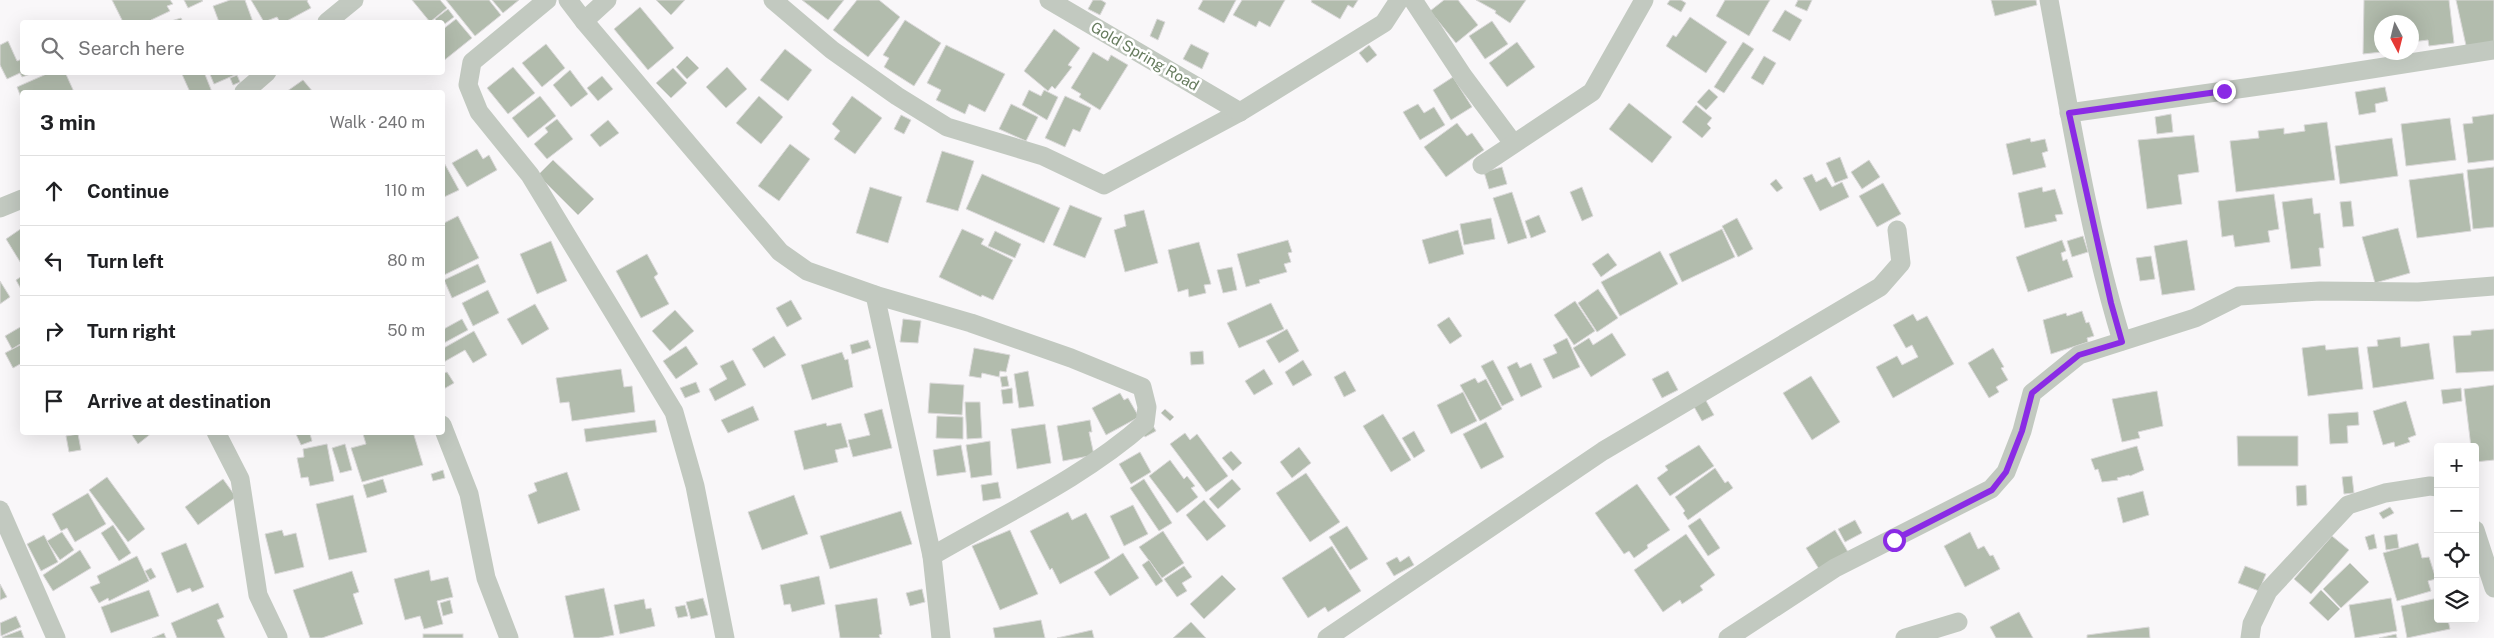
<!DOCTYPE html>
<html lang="en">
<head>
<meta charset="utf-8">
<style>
	body { margin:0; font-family:"Public Sans",sans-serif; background:#f2f2f2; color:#202124 }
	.controls { position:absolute; right:15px; bottom:15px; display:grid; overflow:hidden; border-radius:5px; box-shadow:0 5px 20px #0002 }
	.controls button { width:45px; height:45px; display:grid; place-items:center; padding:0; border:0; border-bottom:1px solid #e0e0e0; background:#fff; color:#202124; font:25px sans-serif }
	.compass { position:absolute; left:2374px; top:15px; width:45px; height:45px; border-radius:50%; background:#fff; box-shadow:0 5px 20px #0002; rotate:173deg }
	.stop { position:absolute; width:15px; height:15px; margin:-11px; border:4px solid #8a2be5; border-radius:50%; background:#fff }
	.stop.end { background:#8a2be5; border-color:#fff; box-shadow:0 1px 5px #0008 }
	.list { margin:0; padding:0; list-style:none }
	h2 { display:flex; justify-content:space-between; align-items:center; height:65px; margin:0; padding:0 20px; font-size:21px }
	h2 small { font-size:16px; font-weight:400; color:#757577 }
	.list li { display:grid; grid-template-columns:32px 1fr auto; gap:15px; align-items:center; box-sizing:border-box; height:70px; padding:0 20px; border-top:1px solid #e0e0e0 }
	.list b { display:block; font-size:19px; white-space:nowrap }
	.list em { font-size:16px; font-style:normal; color:#757577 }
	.icon { flex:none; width:28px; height:28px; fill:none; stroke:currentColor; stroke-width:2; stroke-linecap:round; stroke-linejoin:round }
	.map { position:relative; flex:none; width:2494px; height:638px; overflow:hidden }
	.search { position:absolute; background:#fff; box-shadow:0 5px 20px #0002; left:20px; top:20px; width:425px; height:55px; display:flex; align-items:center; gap:12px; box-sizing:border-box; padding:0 18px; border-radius:5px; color:#757577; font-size:19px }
	.panel { position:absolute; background:#fff; box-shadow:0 5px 20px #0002; left:20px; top:90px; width:425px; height:345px; border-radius:5px }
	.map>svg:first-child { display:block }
</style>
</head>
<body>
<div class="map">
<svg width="2494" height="638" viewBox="0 0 2494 638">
	<rect width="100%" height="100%" fill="#f9f7f9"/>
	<!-- building -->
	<g fill="#b2bcad" stroke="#dbd9da">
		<polygon points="112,0 170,0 173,4 167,6 170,11 151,20 152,22 123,22"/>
		<polygon points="184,0 202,0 203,1 188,8"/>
		<polygon points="230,0 245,0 253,22 219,22 213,6"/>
		<polygon points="251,0 308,0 307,1 311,8 285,22 280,22 277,17 264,22"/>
		<polygon points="412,0 440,0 447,8 430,22"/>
		<polygon points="446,0 489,0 501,15 475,36"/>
		<polygon points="492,0 519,0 503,13"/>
		<polygon points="656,0 685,0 671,15"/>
		<polygon points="802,0 844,0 828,20"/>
		<polygon points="857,0 879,0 900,17 868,57 833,30"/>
		<polygon points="1093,0 1101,0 1106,3 1100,15 1088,9"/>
		<polygon points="1203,0 1236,0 1224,23 1198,9"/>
		<polygon points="1242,0 1285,0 1270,27 1259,21 1256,27 1233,15"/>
		<polygon points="1312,0 1358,0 1353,8 1348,5 1340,19 1311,2"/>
		<polygon points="1444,0 1458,0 1478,25 1456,43 1430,11"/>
		<polygon points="1476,0 1526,0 1510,23 1495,13 1496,11"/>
		<polygon points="1670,0 1681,0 1686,3 1681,12 1667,4"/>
		<polygon points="1725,0 1770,0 1749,36 1716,16"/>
		<polygon points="1798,0 1812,0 1807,11 1795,6"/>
		<polygon points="1991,0 2036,0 2037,5 1995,16"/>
		<polygon points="2364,0 2449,0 2454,43 2429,46 2428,40 2412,42 2412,22 2382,22 2382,52 2363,54"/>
		<polygon points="2456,0 2494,0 2494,45 2467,50"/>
		<polygon points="640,7 674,48 648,70 614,29"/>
		<polygon points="448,9 454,17 442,26 442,22 437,22 435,19"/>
		<polygon points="1785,10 1802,20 1790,41 1772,31"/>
		<polygon points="1690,17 1727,42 1706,73 1666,46 1673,35 1676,37"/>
		<polygon points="181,18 183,22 168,22"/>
		<polygon points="456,19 472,38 442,62 442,30"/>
		<polygon points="1157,19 1165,22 1158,40 1150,36"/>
		<polygon points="905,20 941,43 914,86 884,67 889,58 883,55"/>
		<polygon points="1492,21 1508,44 1485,59 1469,36"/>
		<polygon points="1054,29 1080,48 1068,65 1072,67 1055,89 1052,86 1048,91 1024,71"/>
		<polygon points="8,41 17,61 22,59 22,72 33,73 22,77 20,73 7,79 0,65 0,45"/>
		<polygon points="1517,42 1535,67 1507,87 1489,63"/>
		<polygon points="1743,42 1754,49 1724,93 1714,87"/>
		<polygon points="546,44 565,68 542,87 522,63"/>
		<polygon points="1191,44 1209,53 1202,69 1183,59"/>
		<polygon points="946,45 1005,74 985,112 969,104 965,114 936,100 941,90 927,83"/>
		<polygon points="1369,45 1377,55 1367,63 1359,53"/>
		<polygon points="785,49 812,70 788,101 760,80"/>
		<polygon points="1093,52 1108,61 1111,55 1128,65 1100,110 1079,97 1081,94 1071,88"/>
		<polygon points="687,56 699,68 687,79 676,67"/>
		<polygon points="1764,56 1776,63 1763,85 1751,78"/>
		<polygon points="513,67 535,93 508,114 487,88"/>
		<polygon points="727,67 747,89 726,108 706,87"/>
		<polygon points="673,68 687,83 671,98 656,83"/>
		<polygon points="570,70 588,94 571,107 553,85"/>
		<polygon points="51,72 65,72 74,92 22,92 22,100 17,87"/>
		<polygon points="181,72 204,72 212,92 190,92"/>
		<polygon points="209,72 237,72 237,74 214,84"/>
		<polygon points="237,75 240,82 233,85 230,78"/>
		<polygon points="602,76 613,89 598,101 587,88"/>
		<polygon points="1453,77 1472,107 1451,120 1433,90"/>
		<polygon points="303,80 313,92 286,92"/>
		<polygon points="2385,87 2388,101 2375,104 2376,112 2359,115 2355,92"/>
		<polygon points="1709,89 1718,97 1706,110 1697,102"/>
		<polygon points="1029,90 1041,96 1044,90 1058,97 1047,120 1022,105"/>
		<polygon points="540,96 556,116 528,138 512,118"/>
		<polygon points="759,96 783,117 761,144 736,123"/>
		<polygon points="852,96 882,118 855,154 834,139 840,131 832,124"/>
		<polygon points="1065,96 1091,108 1080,132 1073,129 1065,147 1045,138"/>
		<polygon points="1629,103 1672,137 1652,163 1609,129"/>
		<polygon points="1011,104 1038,117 1026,141 999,129"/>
		<polygon points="1418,104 1424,113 1434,107 1445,125 1420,140 1403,112"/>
		<polygon points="1696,105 1712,118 1707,124 1711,128 1702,138 1682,122"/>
		<polygon points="2171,114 2173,132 2157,134 2155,117"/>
		<polygon points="2494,114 2494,160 2468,163 2463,124 2473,123 2472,117"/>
		<polygon points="901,115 911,120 904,134 894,129"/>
		<polygon points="2450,118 2456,160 2406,166 2401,124"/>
		<polygon points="557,119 573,139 547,159 534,144 548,132 545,128"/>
		<polygon points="608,120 619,133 600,147 590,135"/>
		<polygon points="2327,122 2335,180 2236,192 2230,141 2259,138 2258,131 2284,128 2284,134 2305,131 2304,125"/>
		<polygon points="1457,123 1467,136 1472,133 1484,150 1446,177 1424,147"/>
		<polygon points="2194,135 2199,172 2178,175 2182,204 2147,209 2138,140"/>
		<polygon points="2030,138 2031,142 2045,139 2048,151 2042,153 2046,167 2013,175 2006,144"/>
		<polygon points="2392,138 2398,176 2340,184 2335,146"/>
		<polygon points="790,144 810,159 779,201 758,186"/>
		<polygon points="477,149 483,159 489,155 497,170 467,187 452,163"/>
		<polygon points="942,151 974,161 958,211 926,202"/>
		<polygon points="1840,157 1848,178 1835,183 1826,163"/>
		<polygon points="442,159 459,190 442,198"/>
		<polygon points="553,160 594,199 578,215 538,175"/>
		<polygon points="1869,160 1880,177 1862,189 1851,172"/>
		<polygon points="1502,167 1507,184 1489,189 1484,172"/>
		<polygon points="2494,167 2494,227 2473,229 2467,170"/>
		<polygon points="2463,173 2471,231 2417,238 2409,180"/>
		<polygon points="982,174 1060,208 1044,243 966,209"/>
		<polygon points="1812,174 1816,182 1826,177 1832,187 1842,182 1849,197 1820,211 1803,178"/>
		<polygon points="1776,179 1783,188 1777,192 1770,184"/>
		<polygon points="1883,183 1901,214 1877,227 1859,196"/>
		<polygon points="870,187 902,197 888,243 856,233"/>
		<polygon points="1582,187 1593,216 1582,221 1570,192"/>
		<polygon points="2042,187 2043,192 2055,189 2063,214 2055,215 2057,221 2025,228 2018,193"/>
		<polygon points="1512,192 1527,238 1508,244 1493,198"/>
		<polygon points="2274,194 2279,229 2268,231 2270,242 2235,247 2233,235 2222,237 2218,201"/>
		<polygon points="2312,198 2314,214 2320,213 2324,248 2319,248 2321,266 2291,269 2282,202"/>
		<polygon points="2351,201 2354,226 2343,227 2340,202"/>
		<polygon points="1070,205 1102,218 1085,258 1053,245"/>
		<polygon points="1144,210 1158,263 1125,272 1114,230 1126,226 1124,215"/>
		<polygon points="1539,215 1546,232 1531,238 1525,221"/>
		<polygon points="458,216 479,258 442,276 442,224"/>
		<polygon points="1491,218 1495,239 1464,245 1460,224"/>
		<polygon points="1737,218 1753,249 1738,257 1722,226"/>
		<polygon points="22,228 22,265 6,239"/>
		<polygon points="2398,228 2410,273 2375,283 2362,237"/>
		<polygon points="962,229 984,239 981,244 1013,260 993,300 982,295 981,297 939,277"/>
		<polygon points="1722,229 1735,257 1682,282 1669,254"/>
		<polygon points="1458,230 1464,254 1429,264 1422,240"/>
		<polygon points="995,231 1021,244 1015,258 988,246"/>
		<polygon points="2083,236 2088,252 2072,257 2067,241"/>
		<polygon points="1288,240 1292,252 1288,253 1291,262 1284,264 1287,272 1259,280 1260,283 1246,287 1237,254"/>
		<polygon points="2062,240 2066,251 2061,253 2063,261 2067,259 2073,277 2028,292 2016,257"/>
		<polygon points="2187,240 2195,290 2162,295 2154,246"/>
		<polygon points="551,241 567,281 537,294 520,254"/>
		<polygon points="1199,242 1211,284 1204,285 1206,293 1189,297 1188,289 1178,292 1168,250"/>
		<polygon points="1660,251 1678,284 1620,316 1601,282"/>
		<polygon points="1608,253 1617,265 1601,277 1592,264"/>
		<polygon points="647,254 658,274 654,277 669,304 641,318 616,271"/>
		<polygon points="2151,256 2155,279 2140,281 2136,258"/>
		<polygon points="478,264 486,282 452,298 444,280"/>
		<polygon points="1232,267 1237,290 1223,293 1217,270"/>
		<polygon points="22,276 22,291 16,280"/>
		<polygon points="0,281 10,297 0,304"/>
		<polygon points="1598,289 1618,318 1597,332 1578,303"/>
		<polygon points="488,290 499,313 473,326 462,303"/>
		<polygon points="791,300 802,319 787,327 776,308"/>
		<polygon points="1575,301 1595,331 1574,345 1554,315"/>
		<polygon points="1271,303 1284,329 1239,348 1227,323"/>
		<polygon points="535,304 549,329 522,345 507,319"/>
		<polygon points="675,310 694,331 670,351 652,331"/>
		<polygon points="2082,311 2086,323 2089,322 2094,336 2087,338 2088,342 2051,354 2043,320 2066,313 2067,316"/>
		<polygon points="1913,314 1917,321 1927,316 1954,364 1893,398 1876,367 1897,356 1902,365 1918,357 1912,345 1906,348 1893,325"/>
		<polygon points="1449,317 1462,336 1450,344 1437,325"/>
		<polygon points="462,319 468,330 442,344 442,330"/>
		<polygon points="903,319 921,321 918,343 900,342"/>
		<polygon points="22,326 22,343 12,349 5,336"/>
		<polygon points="1287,329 1299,351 1279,363 1266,341"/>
		<polygon points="2494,329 2494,371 2456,373 2453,336 2471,335 2471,331"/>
		<polygon points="474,331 487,355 473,363 465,350 442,363 442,349"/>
		<polygon points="1612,333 1626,355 1591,377 1573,348 1589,338 1593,345"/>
		<polygon points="774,336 786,355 764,368 752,349"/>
		<polygon points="2400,337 2401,347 2429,343 2434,379 2373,388 2367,347 2378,346 2377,340"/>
		<polygon points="1567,338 1580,367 1553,379 1543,359 1557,353 1553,345"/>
		<polygon points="868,340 871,348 852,354 850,345"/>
		<polygon points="22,344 22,363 13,368 5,353"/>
		<polygon points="2325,345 2326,350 2358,347 2363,389 2308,396 2302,348"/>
		<polygon points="686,346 698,364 676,379 663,361"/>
		<polygon points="974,348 1010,355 1006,372 1000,371 999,377 982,373 981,378 969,376"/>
		<polygon points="1993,348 2004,367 2001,368 2008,380 1996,387 1999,392 1989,398 1968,363"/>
		<polygon points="1203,351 1204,364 1191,365 1190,352"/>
		<polygon points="842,352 845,360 848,359 853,387 812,400 801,365"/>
		<polygon points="733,360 746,385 715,401 709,389 727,379 720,366"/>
		<polygon points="1303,360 1312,375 1293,386 1285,372"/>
		<polygon points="1493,360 1514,400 1502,406 1481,366"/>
		<polygon points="1517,362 1520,368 1531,363 1542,387 1521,397 1507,367"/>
		<polygon points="621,369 624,387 632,386 635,412 572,421 569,402 560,403 556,378"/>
		<polygon points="1264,369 1273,384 1254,395 1245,381"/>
		<polygon points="1028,371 1034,406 1019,408 1014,374"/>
		<polygon points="1345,371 1356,391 1344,397 1334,377"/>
		<polygon points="1668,371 1678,390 1662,398 1652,379"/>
		<polygon points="447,372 454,383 442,390 442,374"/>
		<polygon points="1007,376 1009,386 1002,387 1000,377"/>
		<polygon points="1811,376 1840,422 1812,440 1783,393"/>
		<polygon points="1475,378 1478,383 1486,379 1502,409 1480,421 1460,385"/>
		<polygon points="696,382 700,392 685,398 680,388"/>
		<polygon points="930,383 964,385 962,415 928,413"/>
		<polygon points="2494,385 2494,460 2475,462 2475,447 2471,447 2464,389"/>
		<polygon points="1012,388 1013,403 1003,404 1001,390"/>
		<polygon points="2461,388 2462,401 2443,404 2441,390"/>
		<polygon points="2157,391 2163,426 2138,432 2140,438 2122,442 2112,399"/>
		<polygon points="1463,392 1477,421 1451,434 1437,405"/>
		<polygon points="1120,393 1124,400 1128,398 1139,417 1106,435 1092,408"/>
		<polygon points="1705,399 1714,415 1702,421 1693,405"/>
		<polygon points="2406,401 2416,435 2408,438 2410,442 2395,447 2394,442 2383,445 2373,411"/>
		<polygon points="965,402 980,402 982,438 967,439"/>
		<polygon points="753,406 759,420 728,433 721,420"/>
		<polygon points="882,409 892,448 853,457 848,440 870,435 864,414"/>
		<polygon points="1165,409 1174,417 1170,421 1161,413"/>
		<polygon points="2358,412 2359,425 2347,426 2348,443 2330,444 2328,414"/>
		<polygon points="1383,414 1411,460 1391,472 1363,426"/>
		<polygon points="937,416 963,417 963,439 936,438"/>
		<polygon points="655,420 657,432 586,442 584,429"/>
		<polygon points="1090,420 1092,432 1089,432 1094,455 1063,461 1057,426"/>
		<polygon points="1486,422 1504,457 1481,469 1463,434"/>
		<polygon points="826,423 827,426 841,423 848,447 835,450 838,462 804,470 794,431"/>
		<polygon points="1045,424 1051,463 1017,469 1011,429"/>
		<polygon points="1152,424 1156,431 1145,437 1141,430"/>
		<polygon points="1414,431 1425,451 1414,458 1402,438"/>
		<polygon points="130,432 153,432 138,444"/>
		<polygon points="295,432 314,432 310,434 312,441 301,445"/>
		<polygon points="367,432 413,432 423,465 362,482 351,448 366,444 363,434"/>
		<polygon points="1185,433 1190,440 1197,434 1228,476 1206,492 1170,444"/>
		<polygon points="78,434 81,450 69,452 66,436"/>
		<polygon points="2237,436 2298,436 2298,466 2238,466"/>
		<polygon points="990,441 992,475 971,478 966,445"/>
		<polygon points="327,444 334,481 310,486 308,477 301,478 297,458 304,457 303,449"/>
		<polygon points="345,444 352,470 340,473 332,448"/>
		<polygon points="961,445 966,472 937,476 933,450"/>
		<polygon points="1699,445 1714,466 1670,496 1657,478 1668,470 1665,466"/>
		<polygon points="2137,446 2144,470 2130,476 2129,475 2117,478 2118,480 2102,482 2098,469 2095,470 2091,459"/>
		<polygon points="1299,447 1311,463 1292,478 1280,462"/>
		<polygon points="1231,451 1242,463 1233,471 1222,458"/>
		<polygon points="1140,452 1151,472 1131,484 1119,464"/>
		<polygon points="1170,460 1184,479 1187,476 1195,486 1191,488 1198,497 1177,513 1149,476"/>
		<polygon points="1715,468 1725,483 1728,481 1733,488 1688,520 1683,513 1685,511 1675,497"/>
		<polygon points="443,470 445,478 433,481 431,474"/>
		<polygon points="567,472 580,510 538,524 528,495 537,491 534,483"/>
		<polygon points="1306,473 1340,522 1310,542 1276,493"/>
		<polygon points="2352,476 2354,493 2344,494 2342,477"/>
		<polygon points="107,477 145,529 128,542 89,490"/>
		<polygon points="223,479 236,497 198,525 185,507"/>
		<polygon points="383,479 387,492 367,498 363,485"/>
		<polygon points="1144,479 1172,523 1159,531 1130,488"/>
		<polygon points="1232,479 1241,489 1218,509 1209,499"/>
		<polygon points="998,482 1001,498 983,501 981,485"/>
		<polygon points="1637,484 1670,530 1647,545 1648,548 1634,558 1629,551 1624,554 1595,513"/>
		<polygon points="2306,485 2307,505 2297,506 2296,486"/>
		<polygon points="2143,491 2149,515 2123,523 2117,498"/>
		<polygon points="88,493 106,524 75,542 67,528 61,531 52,514"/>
		<polygon points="353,495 367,552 329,560 316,504"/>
		<polygon points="794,495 808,534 762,550 748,512"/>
		<polygon points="1204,500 1226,526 1207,541 1186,515"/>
		<polygon points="1133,505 1148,534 1124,546 1110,516"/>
		<polygon points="2390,507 2394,513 2383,519 2379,513"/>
		<polygon points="901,511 912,544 830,569 820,536"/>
		<polygon points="1068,512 1072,520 1086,513 1110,558 1060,584 1052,568 1050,570 1030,531"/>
		<polygon points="1700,518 1720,548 1708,556 1688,526"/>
		<polygon points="1855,520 1862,533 1845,542 1838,529"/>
		<polygon points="113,525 131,553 119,561 101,533"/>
		<polygon points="1347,526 1368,559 1350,570 1329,537"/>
		<polygon points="282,530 284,536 296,533 304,567 275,574 265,534"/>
		<polygon points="1010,530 1038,594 1000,610 972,546"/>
		<polygon points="1835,530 1848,552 1819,569 1806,548"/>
		<polygon points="1163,531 1184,563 1162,578 1139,547"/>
		<polygon points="62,532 74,550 60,560 47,541"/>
		<polygon points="1970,532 1978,549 1984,546 1990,556 1993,555 2000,569 1965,587 1944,546"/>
		<polygon points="1686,534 1715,575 1700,586 1703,590 1682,604 1680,600 1663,612 1634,570"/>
		<polygon points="2374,534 2377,548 2369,550 2365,537"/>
		<polygon points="2397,534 2399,548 2386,550 2384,536"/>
		<polygon points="44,535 58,562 41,571 27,544"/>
		<polygon points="2332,536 2349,550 2311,594 2294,579"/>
		<polygon points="186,543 204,587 192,592 190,588 177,593 161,553"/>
		<polygon points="2418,543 2422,558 2429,557 2436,579 2428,581 2431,591 2397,601 2383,553"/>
		<polygon points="1332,546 1361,591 1328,612 1325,607 1308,618 1282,578"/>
		<polygon points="80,550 91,568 53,591 43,575"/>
		<polygon points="1123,553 1139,578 1110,596 1094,572"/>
		<polygon points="137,556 149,581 109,601 108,598 99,603 90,587 100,583 97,576"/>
		<polygon points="1409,556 1414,565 1394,576 1386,563 1397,557 1400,562"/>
		<polygon points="1149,560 1163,581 1156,586 1142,565"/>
		<polygon points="2350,563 2369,582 2341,608 2323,589"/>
		<polygon points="1184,566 1192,577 1182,583 1187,591 1177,597 1164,579"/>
		<polygon points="2245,566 2266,574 2259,591 2238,583"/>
		<polygon points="151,568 156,577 150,580 145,571"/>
		<polygon points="429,570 431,581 448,577 453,597 437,601 443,624 424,629 420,616 405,620 394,579"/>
		<polygon points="352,571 359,592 353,594 363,624 322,638 310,638 293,590"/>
		<polygon points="1222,575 1236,589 1204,619 1190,604"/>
		<polygon points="819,576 825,604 792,612 790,604 784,605 780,585"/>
		<polygon points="0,584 7,597 0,600"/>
		<polygon points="604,588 614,635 599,638 574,638 565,596"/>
		<polygon points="922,589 925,602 910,606 906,593"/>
		<polygon points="149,590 159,616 111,633 101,607"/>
		<polygon points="2321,590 2340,609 2328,621 2309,603"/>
		<polygon points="703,598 708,615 691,619 686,602"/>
		<polygon points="877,598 882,634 879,635 880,638 840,638 835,605"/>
		<polygon points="2391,598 2397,631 2355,638 2349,605"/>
		<polygon points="2438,598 2438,619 2453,619 2448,620 2450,629 2407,638 2401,606"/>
		<polygon points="644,599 646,609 651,608 655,626 620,634 614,605"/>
		<polygon points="450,600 453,613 443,616 440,603"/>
		<polygon points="218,603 224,617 217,620 225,638 177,638 171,623"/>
		<polygon points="685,605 688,616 678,618 675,607"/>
		<polygon points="2019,612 2033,638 1996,638 1990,627"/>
		<polygon points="16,616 21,627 1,636 0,623"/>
		<polygon points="1041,620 1045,638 995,638 993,628"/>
		<polygon points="1191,622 1206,638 1173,638"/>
		<polygon points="2149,627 2150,638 2087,638 2087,635"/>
		<polygon points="21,630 24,638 3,638 2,637"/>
		<polygon points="1092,630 1094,638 1057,638"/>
		<polygon points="164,633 166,638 152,638"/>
		<rect x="423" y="634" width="40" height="4"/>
		<polygon points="2396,634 2397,638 2379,638"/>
	</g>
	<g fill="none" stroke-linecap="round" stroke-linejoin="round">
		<!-- minor -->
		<g stroke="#c2c9c0" stroke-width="19">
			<polyline points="547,0 472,62 468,85 479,112 530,175 674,412 695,486 725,638"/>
			<path d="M568,0L584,21L780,252L807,271L875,295L971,323L1071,358L1142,387L1147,407L1145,423C1083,478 1004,514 932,556"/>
			<polyline points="773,0 832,50 897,96 947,127 1043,156 1104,185 1240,112 1384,23 1399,0"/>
			<polyline points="1049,0 1240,112"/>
			<polyline points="1413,0 1463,76 1513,143"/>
			<path d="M2049,0C2070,114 2088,230 2122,341"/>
			<polyline points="584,21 607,0"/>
			<polyline points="327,22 354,0"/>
			<polyline points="244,92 267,72"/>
			<polyline points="2069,113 2301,80 2494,50"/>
			<polyline points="1482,165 1592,92 1644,0"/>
			<polyline points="0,208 22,199"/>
			<polyline points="875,295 932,556 941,638"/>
			<polyline points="442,425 469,494 486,578 509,638"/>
			<polyline points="216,432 240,479 258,595 278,637"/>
			<polyline points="0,510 56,638"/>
			<polyline points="2475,530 2494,588"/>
			<polyline points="1327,638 1603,451 1880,287 1901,263 1897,230"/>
			<polyline points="1728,638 1835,568 1991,489 2006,472 2022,431 2032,393 2079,355 2195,318 2239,296 2320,291 2418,292 2494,286"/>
			<polyline points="1905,638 1958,622"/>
			<polyline points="2250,638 2252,624 2268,591 2348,505 2385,493 2430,486 2438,487"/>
		</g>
	</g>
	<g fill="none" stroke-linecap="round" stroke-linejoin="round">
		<!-- route -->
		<polyline stroke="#8a2be5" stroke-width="6" points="1894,540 1992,490 2006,472 2022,431 2032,393 2079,355 2122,342 2111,303 2069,113 2224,91"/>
	</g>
	<g text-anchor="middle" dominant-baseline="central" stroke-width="5" stroke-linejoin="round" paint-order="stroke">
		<!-- street labels -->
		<g font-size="15" fill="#677c5f" stroke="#fff">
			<text transform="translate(1145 56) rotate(30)">Gold Spring Road</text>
		</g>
	</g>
</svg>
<div class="controls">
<button>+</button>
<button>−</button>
<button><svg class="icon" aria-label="locate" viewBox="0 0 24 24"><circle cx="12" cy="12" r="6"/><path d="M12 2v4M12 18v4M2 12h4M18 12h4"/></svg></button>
<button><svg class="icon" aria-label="layers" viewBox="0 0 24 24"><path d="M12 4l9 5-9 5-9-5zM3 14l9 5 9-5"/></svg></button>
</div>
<svg class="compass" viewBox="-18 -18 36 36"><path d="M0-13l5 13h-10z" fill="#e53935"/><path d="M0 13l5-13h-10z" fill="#757577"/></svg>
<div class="stop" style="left:1894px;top:540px"></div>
<div class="stop end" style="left:2224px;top:91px"></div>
<div class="search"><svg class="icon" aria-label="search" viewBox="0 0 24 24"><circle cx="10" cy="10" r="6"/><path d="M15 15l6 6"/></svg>Search here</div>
<section class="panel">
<h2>3 min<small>Walk · 240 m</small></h2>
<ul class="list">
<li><svg class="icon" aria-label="ahead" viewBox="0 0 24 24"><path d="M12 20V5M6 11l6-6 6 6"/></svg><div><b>Continue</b></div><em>110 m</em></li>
<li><svg class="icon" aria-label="left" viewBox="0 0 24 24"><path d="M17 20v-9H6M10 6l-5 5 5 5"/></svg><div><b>Turn left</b></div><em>80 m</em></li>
<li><svg class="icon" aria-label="right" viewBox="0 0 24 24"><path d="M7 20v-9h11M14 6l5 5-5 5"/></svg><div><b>Turn right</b></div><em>50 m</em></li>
<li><svg class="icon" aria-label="arrive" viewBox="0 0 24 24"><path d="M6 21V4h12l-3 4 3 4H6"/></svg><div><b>Arrive at destination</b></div></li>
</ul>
</section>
</div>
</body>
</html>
